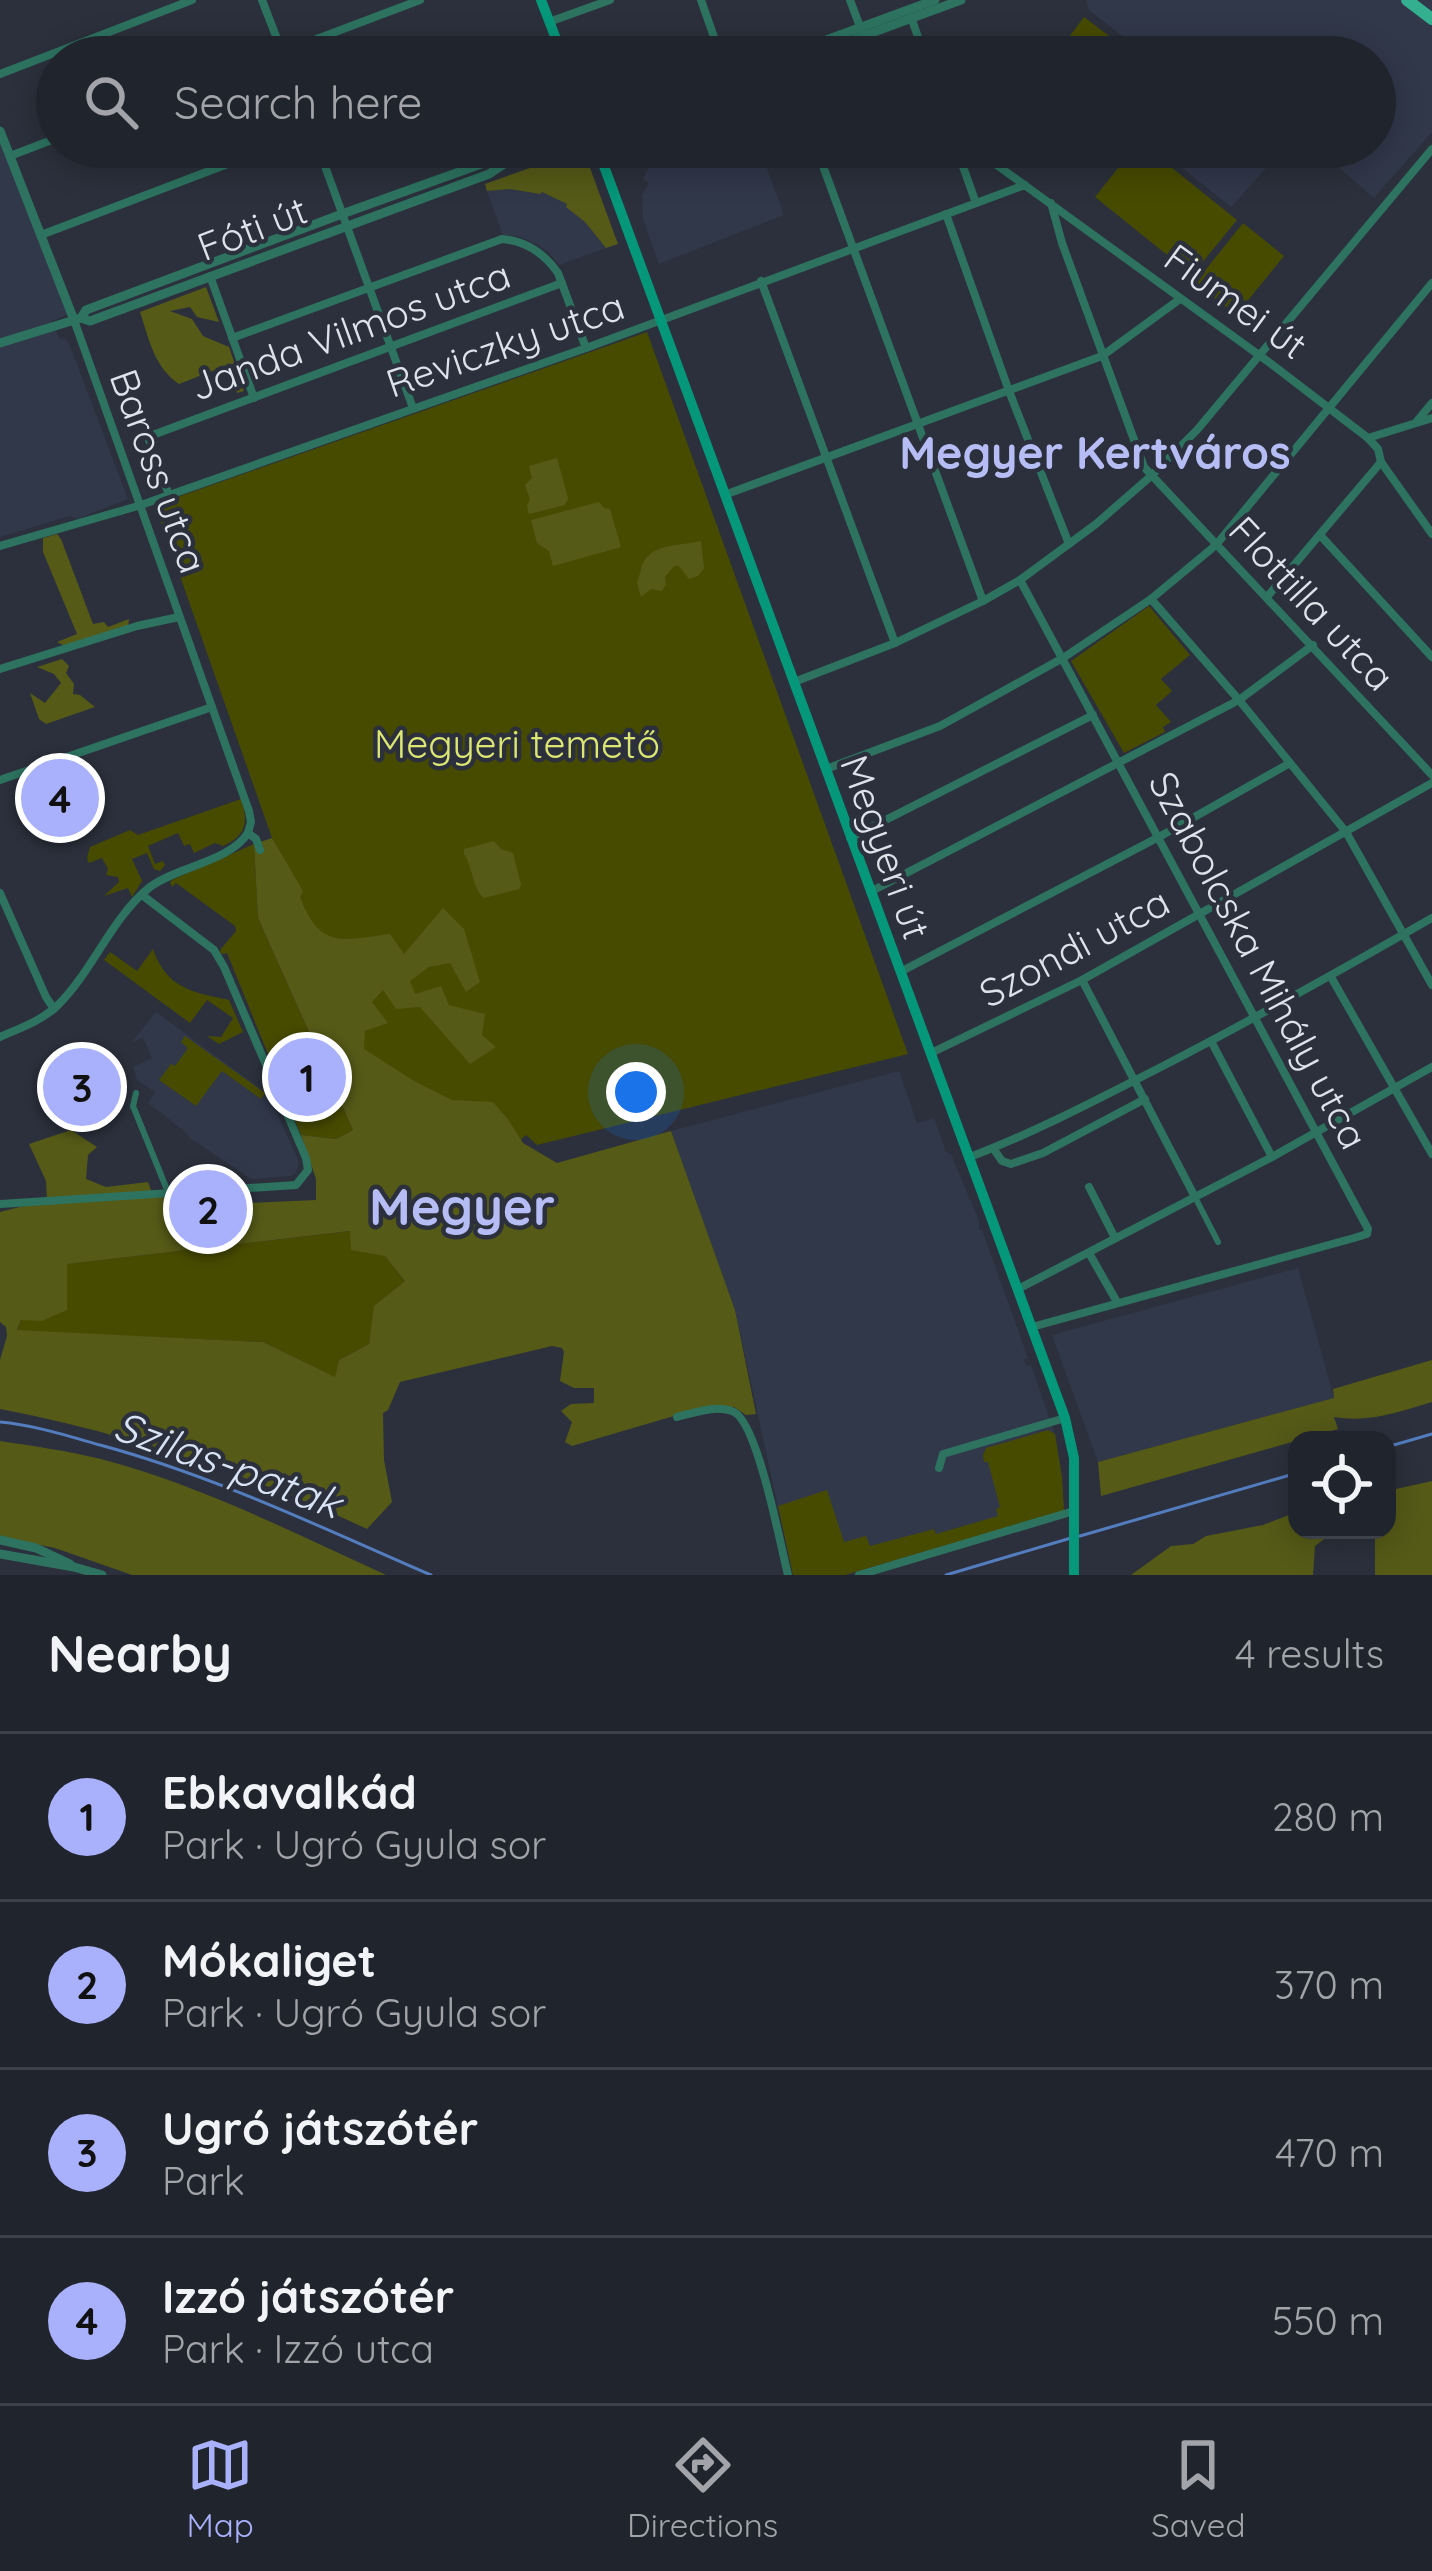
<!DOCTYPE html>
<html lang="en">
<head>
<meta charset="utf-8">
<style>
	body { margin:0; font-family:Quicksand,sans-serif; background:#282c35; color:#f1f3f6 }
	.controls { position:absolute; right:36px; bottom:36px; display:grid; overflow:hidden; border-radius:24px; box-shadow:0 6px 30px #0003 }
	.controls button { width:108px; height:108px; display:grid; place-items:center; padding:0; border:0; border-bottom:3px solid #3d4149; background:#20242d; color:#f1f3f6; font:60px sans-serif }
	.you { position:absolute; left:636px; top:1092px; width:42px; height:42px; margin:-30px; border:9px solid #fff; border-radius:50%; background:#1a73e8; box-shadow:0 0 0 18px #1a73e833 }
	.badge { display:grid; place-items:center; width:78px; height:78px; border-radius:50%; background:#a9b0fc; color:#111; font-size:39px; font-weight:700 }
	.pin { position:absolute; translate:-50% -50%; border:6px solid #fff; box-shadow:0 3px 12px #0006 }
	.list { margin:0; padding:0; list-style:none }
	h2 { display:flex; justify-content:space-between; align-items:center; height:156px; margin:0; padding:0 48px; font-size:51px }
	h2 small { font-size:39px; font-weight:400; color:#a2a4aa }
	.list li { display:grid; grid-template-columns:78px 1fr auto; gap:36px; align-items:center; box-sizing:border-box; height:168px; padding:0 48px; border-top:3px solid #3d4149 }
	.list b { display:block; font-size:45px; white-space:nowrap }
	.list p { margin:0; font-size:39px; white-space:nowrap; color:#a2a4aa }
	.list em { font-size:39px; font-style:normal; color:#a2a4aa }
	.icon { flex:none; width:66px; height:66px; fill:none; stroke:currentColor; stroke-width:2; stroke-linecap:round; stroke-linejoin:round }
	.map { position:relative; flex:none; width:1432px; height:1575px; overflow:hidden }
	.search { position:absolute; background:#20242d; box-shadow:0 6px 30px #0003; left:36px; right:36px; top:36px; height:132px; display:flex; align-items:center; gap:30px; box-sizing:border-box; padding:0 42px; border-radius:66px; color:#a2a4aa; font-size:45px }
	.sheet { height:828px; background:#20242d }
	nav { display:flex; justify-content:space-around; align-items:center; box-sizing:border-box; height:168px; border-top:3px solid #3d4149; background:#20242d; font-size:33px; color:#a2a4aa }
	nav a { display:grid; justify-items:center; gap:6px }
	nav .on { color:#a9b0fc }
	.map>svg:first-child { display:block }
</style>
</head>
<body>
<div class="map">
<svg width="1432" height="1575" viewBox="0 0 1432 1575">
	<rect width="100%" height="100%" fill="#2b303c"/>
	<!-- built -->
	<g fill="#31384a">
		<polygon points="1086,0 1432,0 1432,132 1374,198 1315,147 1375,147 1375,57 1149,57 1089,10"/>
		<polygon points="0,140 69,314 52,321 59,338 66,340 70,346 128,499 77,519 70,516 0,537"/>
		<polygon points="659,147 759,147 784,215 659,264 643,219 642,195 649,183 643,179"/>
		<polygon points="1156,147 1285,147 1231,207"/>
		<polygon points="510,189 539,194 541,192 568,204 567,207 585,222 606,248 559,265 549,253 535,243 517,236 503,235 487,191"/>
		<polygon points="156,1012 269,1095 299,1162 296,1173 290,1176 251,1179 190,1138 183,1130 148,1103 155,1092 137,1080 133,1067 152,1058 143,1038 132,1042"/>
		<polygon points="899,1071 917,1123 934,1118 946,1152 951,1154 979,1221 979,1230 982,1230 1028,1358 1024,1360 1027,1366 1031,1365 1055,1434 1062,1477 1064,1511 845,1575 793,1575 735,1310 671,1131"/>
		<polygon points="1298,1268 1334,1398 1098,1462 1052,1335"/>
	</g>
	<!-- green -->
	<g fill="#474b00">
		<polygon points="1084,17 1137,57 1054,57"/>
		<polygon points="1135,147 1146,147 1237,220 1192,275 1095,197"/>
		<polygon points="1243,223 1284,256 1236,315 1195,283"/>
		<polygon points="647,332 908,1054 537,1145 526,1135 517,1143 365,1074 272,838 155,505"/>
		<polygon points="1149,606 1190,655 1161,679 1172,691 1156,705 1171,722 1163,727 1165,732 1124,753 1071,661"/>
		<path d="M241,799C249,822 246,836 223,846L215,843L194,853L190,844L184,846L178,833L148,846L155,864L163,861L165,865L160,871L154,869L147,853L132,859L142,881L132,897L128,888L104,896L119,882L118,877L106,875L108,869L102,858L89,863L87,858L90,847L130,830L138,835Z"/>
		<polygon points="254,844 258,918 353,1130 336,1139 301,1135 227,953 221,954 220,950 236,931 235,926 176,883 172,887 170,883 172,880"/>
		<path d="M153,949C166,988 192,992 229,1000L243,1032L219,1044L207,1036L221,1037L233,1018L207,1000L190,1023L104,960L110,952L137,971Z"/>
		<polygon points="185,1036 265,1093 261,1099 222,1071 196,1106 159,1080 171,1064 175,1066 188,1048 181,1042"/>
		<polygon points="351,1231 385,1256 405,1281 375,1306 369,1344 339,1360 336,1378 263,1342 17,1331 21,1320 67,1310 66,1264"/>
		<polygon points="1048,1430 1055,1434 1062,1477 1064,1511 845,1575 793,1575 778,1506 827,1490 844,1542 866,1536 870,1546 934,1529 936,1534 998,1516 996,1509 1000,1507 988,1462 984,1462 983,1455 986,1448"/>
	</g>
	<!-- forest -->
	<g fill="#555a17" fill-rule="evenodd">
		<polygon points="583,149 618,244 606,248 585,222 566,207 567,204 542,192 540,194 510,189 487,191 485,184"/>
		<path d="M206,287L219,322L197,317L190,307L170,311L192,319L203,336L229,347L244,391L237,393L225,366L179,384C154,367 149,339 140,312Z"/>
		<polygon points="557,458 568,498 565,505 529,514 527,506 530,499 525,485 532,478 529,466"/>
		<polygon points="599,502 604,508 610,509 621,547 553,566 549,551 537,543 531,520"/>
		<polygon points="57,534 61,539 93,624 104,622 108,627 129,619 128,627 65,646 57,642 77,634 43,552 43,538"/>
		<path d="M701,541L704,568L698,576L689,579L678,565L673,567L665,577L666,584L662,591L651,589L641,597L637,583C640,576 640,569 643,563C653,543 681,546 701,541Z"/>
		<polygon points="62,659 69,666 66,673 74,684 73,694 80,695 95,707 46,724 39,719 30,693 45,703 61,683 54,674 37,667"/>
		<path d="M272,838L303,891L300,897C320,950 342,940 390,934L404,954L443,908L464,929L480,982L466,992L450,963L429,967L410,981L415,994L441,986L449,1005L485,1014L482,1035L496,1047L470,1064L420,1007L396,1009L383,990L372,1002L388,1023L365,1031L364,1049L414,1081L452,1100L493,1102L507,1118L523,1143L557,1163L671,1131L735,1310L756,1414L746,1415L734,1407L701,1408L572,1446L565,1442L572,1422L561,1411L571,1404L594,1403V1388H574L560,1381L564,1352L562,1348L552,1346L400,1382L388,1410L383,1413L384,1460L392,1502L367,1529C251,1475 126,1433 0,1409V1360L7,1336L6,1327L0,1322V1212L47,1200L46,1181L29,1144L71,1130L97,1147L88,1155L86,1179L106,1187L148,1182L152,1193L222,1188L224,1204L316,1200V1179L301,1135L336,1139L353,1130L258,918L254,844ZM350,1231L351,1250L385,1256L405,1281L374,1306L369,1344L339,1360L335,1377L263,1342L17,1330L21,1320L42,1321L67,1310V1264Z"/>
		<path d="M494,841L501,849L513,853L521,885L519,889L484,898C472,888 473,867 464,854V849Z"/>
		<path d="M1432,1360V1402C1399,1412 1369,1423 1334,1417L1338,1429L1101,1496L1098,1462L1334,1398L1333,1389Z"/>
		<path d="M0,1441C34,1446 68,1451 101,1459C200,1485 294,1533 386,1575H132L55,1548L0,1537Z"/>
		<polygon points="1432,1481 1432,1575 1375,1575 1375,1530 1387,1530 1387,1491"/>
		<polygon points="1297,1512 1297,1530 1344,1530 1335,1531 1315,1546 1313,1575 1131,1575 1171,1546 1193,1544 1206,1536 1263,1525"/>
	</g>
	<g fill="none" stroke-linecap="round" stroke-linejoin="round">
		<!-- stream -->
		<g stroke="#537dbe" stroke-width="3">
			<path d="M0,1422C34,1425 68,1436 100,1445C215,1476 322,1528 431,1575"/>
			<polyline points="1387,1447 1432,1434"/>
			<polyline points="1080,1536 1297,1473"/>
			<polyline points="946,1575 1071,1538"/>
		</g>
		<!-- pedestrian -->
		<g stroke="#2d7360" stroke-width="6">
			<polyline points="136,1093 133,1106 168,1192"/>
			<polyline points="1195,1197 1218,1242"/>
		</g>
		<!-- minor -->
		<g stroke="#2d7360" stroke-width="8">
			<polyline points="262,0 284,57"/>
			<polyline points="701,0 721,57"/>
			<polyline points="850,0 862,32"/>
			<polyline points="911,17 925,57"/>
			<polyline points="549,22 610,0"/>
			<polyline points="269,57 420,0"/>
			<polyline points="506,57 556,38"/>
			<polyline points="0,74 192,0"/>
			<polyline points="318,147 413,408"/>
			<polyline points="816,147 983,601"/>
			<polyline points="956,147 976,203"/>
			<polyline points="972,147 1270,363 1368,438 1378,449 1381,462 1432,534"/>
			<polyline points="10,156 57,138"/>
			<polyline points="820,157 845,147"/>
			<polyline points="1051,203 1062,243 1144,467 1432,775"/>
			<polyline points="946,214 1009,391 1069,544"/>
			<polyline points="41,235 272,147"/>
			<polyline points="210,276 254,398"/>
			<polyline points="761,281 895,643"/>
			<polyline points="74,320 249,811 251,822 248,833"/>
			<path d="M232,338L502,239C526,241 544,253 558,273L586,348"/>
			<polyline points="1417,421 1432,403"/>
			<polyline points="1368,438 1432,418"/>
			<polyline points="727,494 1102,356 1180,299"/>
			<polyline points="169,495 149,440 150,436 562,283"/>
			<polyline points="1320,535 1432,657"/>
			<polyline points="0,546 138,506 586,348 1025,185"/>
			<polyline points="1020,580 1368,1229 1367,1234 1354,1238 1032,1327"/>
			<polyline points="1267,597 1381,462"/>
			<polyline points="1151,599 1239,700 1346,832 1432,985"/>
			<polyline points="0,669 137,626 179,617"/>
			<polyline points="794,682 895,643 983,601 1020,580 1096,524 1151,476 1197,430 1432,149"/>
			<polyline points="826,769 940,726 1063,658 1151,599 1216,545 1432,283"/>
			<polyline points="0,780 212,707"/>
			<polyline points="248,833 256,839 260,850"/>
			<polyline points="850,838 1093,715"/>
			<polyline points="870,892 1239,700 1313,645"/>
			<polyline points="0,893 46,997 54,1009"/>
			<polyline points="900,972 1159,837 1290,763"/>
			<polyline points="1331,977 1432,1154"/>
			<polyline points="1082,980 1195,1197"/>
			<path d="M0,1037C20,1028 41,1021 57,1006C93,971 111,918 150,887C178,866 229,862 248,833"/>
			<polyline points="1211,1041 1272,1157"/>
			<polyline points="931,1053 1082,980 1432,783"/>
			<polyline points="993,1148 1002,1161 1011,1164 1043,1153 1145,1099"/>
			<path d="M970,1157C1036,1132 1100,1098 1163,1066C1254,1019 1343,969 1432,918"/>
			<polyline points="1089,1187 1115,1238"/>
			<polyline points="0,1204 296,1185 308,1170 306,1158 224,967 214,950 142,895"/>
			<polyline points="1089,1253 1117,1302"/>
			<polyline points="1018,1289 1272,1157 1432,1067"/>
			<path d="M677,1417C694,1413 717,1404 734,1412C758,1424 780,1544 788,1575"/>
			<polyline points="939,1468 943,1454 1065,1418"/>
			<polyline points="859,1575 1074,1511"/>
		</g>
		<!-- tertiary -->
		<g stroke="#2d7360" stroke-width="9">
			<polyline points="780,57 935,0"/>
			<polyline points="806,57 961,0"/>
			<polyline points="0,131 74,320"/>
			<polyline points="81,318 86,310 342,214 484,163 510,160 548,147"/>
			<polyline points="0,343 81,318 90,321 489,174 510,160"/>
			<polyline points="0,1540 36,1548 70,1564"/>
			<polyline points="0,1554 74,1567 102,1575"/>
		</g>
		<!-- secondary -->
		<g stroke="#04977a" stroke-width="10">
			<polyline points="541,0 563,57"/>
			<polyline points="597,147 1065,1418 1074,1458 1074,1575"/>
		</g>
		<!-- primary -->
		<polyline stroke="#34af90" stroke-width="12" points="1407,0 1432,19"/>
	</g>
	<g text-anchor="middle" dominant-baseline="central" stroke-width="9" stroke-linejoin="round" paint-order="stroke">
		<!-- street labels -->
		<g font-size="39" fill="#dee2ea" stroke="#2b303c">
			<text transform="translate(252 228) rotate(-21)">Fóti út</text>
			<text transform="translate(1236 301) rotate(36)">Fiumei út</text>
			<text transform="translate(350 330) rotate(-20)">Janda Vilmos utca</text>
			<text transform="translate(505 344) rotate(-19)">Reviczky utca</text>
			<text transform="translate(159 471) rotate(70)">Baross utca</text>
			<text transform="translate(1312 603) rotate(47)">Flottilla utca</text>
			<text transform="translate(886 847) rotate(70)">Megyeri út</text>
			<text transform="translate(1074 947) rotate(-28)">Szondi utca</text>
			<text transform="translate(1259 960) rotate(62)">Szabolcska Mihály utca</text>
		</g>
		<!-- park labels -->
		<g font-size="39" fill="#dce673" stroke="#2b303c">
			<text x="517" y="743">Megyeri temető</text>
		</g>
		<!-- water labels -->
		<g font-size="42" font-style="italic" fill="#d8e4f6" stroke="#2b303c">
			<text transform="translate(228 1464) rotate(20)">Szilas-patak</text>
		</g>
		<!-- quarter labels -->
		<g font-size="45" font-weight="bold" fill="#b6bdf5" stroke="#2b303c">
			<text x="1095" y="452">Megyer Kertváros</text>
		</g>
		<!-- district labels -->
		<g font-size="51" font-weight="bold" fill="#b6bdf5" stroke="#2b303c">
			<text x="462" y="1206">Megyer</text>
		</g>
	</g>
</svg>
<div class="controls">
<button><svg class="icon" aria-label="locate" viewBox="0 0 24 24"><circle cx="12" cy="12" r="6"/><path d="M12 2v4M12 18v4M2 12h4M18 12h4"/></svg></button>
</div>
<div class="you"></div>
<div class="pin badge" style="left:307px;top:1077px">1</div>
<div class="pin badge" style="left:208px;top:1209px">2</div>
<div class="pin badge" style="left:82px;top:1087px">3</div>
<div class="pin badge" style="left:60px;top:798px">4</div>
<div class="search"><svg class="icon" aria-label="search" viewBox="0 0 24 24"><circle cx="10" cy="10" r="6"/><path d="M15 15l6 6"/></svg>Search here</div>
</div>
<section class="sheet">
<h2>Nearby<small>4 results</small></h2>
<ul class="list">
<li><span class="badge">1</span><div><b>Ebkavalkád</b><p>Park · Ugró Gyula sor</p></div><em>280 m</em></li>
<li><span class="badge">2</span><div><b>Mókaliget</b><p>Park · Ugró Gyula sor</p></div><em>370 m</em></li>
<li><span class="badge">3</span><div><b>Ugró játszótér</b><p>Park</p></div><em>470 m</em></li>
<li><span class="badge">4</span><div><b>Izzó játszótér</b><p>Park · Izzó utca</p></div><em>550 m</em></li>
</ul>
</section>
<nav>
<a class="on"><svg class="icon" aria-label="map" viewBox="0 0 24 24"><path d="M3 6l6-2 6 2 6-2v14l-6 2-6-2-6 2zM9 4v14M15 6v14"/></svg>Map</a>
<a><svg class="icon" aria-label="directions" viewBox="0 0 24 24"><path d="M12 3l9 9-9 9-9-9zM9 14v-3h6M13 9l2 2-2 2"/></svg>Directions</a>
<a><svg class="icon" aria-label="saved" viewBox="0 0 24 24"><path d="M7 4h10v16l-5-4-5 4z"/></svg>Saved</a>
</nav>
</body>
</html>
